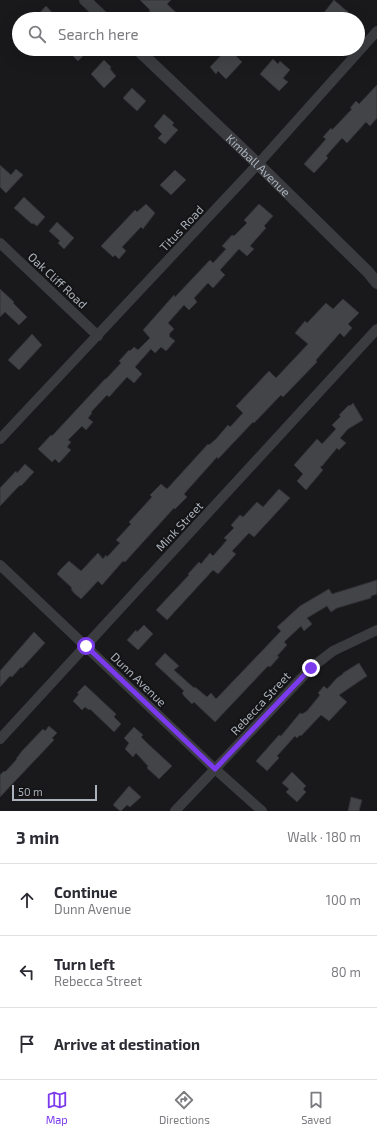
<!DOCTYPE html>
<html lang="en">
<head>
<meta charset="utf-8">
<style>
	body { margin:0; font-family:"Exo 2",sans-serif; background:#f2f2f3; color:#2b2b33 }
	.scale { position:absolute; left:12px; bottom:10px; width:85px; box-sizing:border-box; padding-left:4px; border:2px solid #abb2bb; border-top:0; font-size:11px; line-height:14px; white-space:nowrap; color:#abb2bb; -webkit-text-stroke:3px #141416; paint-order:stroke }
	.stop { position:absolute; width:12px; height:12px; margin:-9px; border:3px solid #7c3aed; border-radius:50%; background:#fff }
	.stop.end { background:#7c3aed; border-color:#fff; box-shadow:0 1px 4px #0008 }
	.list { margin:0; padding:0; list-style:none }
	h2 { display:flex; justify-content:space-between; align-items:center; height:52px; margin:0; padding:0 16px; font-size:17px }
	h2 small { font-size:13px; font-weight:400; color:#7c7c81 }
	.list li { display:grid; grid-template-columns:26px 1fr auto; gap:12px; align-items:center; box-sizing:border-box; height:72px; padding:0 16px; border-top:1px solid #e1e1e2 }
	.list b { display:block; font-size:15px; white-space:nowrap }
	.list p { margin:0; font-size:13px; white-space:nowrap; color:#7c7c81 }
	.list em { font-size:13px; font-style:normal; color:#7c7c81 }
	.icon { flex:none; width:22px; height:22px; fill:none; stroke:currentColor; stroke-width:2; stroke-linecap:round; stroke-linejoin:round }
	.map { position:relative; flex:none; width:377px; height:811px; overflow:hidden }
	.search { position:absolute; background:#fff; box-shadow:0 4px 16px #0002; left:12px; right:12px; top:12px; height:44px; display:flex; align-items:center; gap:10px; box-sizing:border-box; padding:0 14px; border-radius:22px; color:#7c7c81; font-size:15px }
	.sheet { height:268px; background:#fff }
	nav { display:flex; justify-content:space-around; align-items:center; box-sizing:border-box; height:56px; border-top:1px solid #e1e1e2; background:#fff; font-size:11px; color:#7c7c81 }
	nav a { display:grid; justify-items:center; gap:2px }
	nav .on { color:#7c3aed }
	.map>svg:first-child { display:block }
</style>
</head>
<body>
<div class="map">
<svg width="377" height="811" viewBox="0 0 377 811">
	<rect width="100%" height="100%" fill="#19191b"/>
	<!-- building -->
	<g fill="#434448" stroke="#333337">
		<polygon points="140,0 171,0 167,4 183,19 160,19 149,11 150,10"/>
		<polygon points="334,0 349,13 343,19 327,19 322,15"/>
		<polygon points="46,6 58,19 34,19"/>
		<polygon points="66,49 90,49 78,61"/>
		<polygon points="227,49 229,49 242,62 226,79 218,71 216,74 210,67"/>
		<polygon points="273,59 278,64 280,61 290,70 283,78 288,82 279,91 260,74"/>
		<polygon points="104,60 111,67 110,69 116,76 104,88 91,74"/>
		<polygon points="377,85 377,118 370,126 366,122 347,143 342,138 326,156 328,158 314,173 304,164 326,139 323,137 331,128 332,130 352,109 350,108 356,101 359,104"/>
		<polygon points="132,88 146,101 137,111 123,98"/>
		<polygon points="164,114 174,123 172,125 178,130 165,144 158,138 162,134 154,126"/>
		<polygon points="0,165 11,175 16,169 23,175 6,193 0,187"/>
		<polygon points="175,170 186,180 171,195 160,185"/>
		<polygon points="24,197 45,217 37,226 33,223 32,224 14,208"/>
		<polygon points="146,204 155,213 143,229 141,227 122,247 126,251 119,259 115,255 113,257 101,246 135,210 137,212"/>
		<polygon points="259,204 273,216 264,226 266,228 250,246 254,249 247,256 239,249 220,270 225,275 213,288 208,283 194,298 197,302 189,310 184,305 168,323 174,329 169,334 170,335 169,336 175,341 166,351 161,347 155,353 151,349 135,367 142,374 134,383 127,377 109,397 107,395 91,412 92,413 88,418 93,422 86,430 82,426 68,440 71,442 67,447 71,450 59,463 55,459 52,462 38,449 51,435 52,436 105,379 106,379 121,363 119,361 129,350 130,351 134,347 138,350 150,338 143,330 174,295 175,297 210,260 213,263 226,249 222,246 232,235 234,236 247,223 244,220"/>
		<polygon points="57,222 74,238 64,249 58,243 60,241 49,231"/>
		<polygon points="0,289 14,302 13,303 27,317 19,325 5,312 0,317"/>
		<polygon points="343,299 359,313 348,324 352,328 344,337 340,333 316,360 317,362 283,397 281,395 254,423 253,422 218,459 217,457 184,494 187,497 175,509 174,508 125,562 123,561 102,585 98,581 81,599 74,593 71,589 72,588 57,574 60,570 69,561 81,571 98,553 103,559 106,555 107,557 120,543 116,540 131,524 129,522 152,497 150,495 161,484 167,489 208,444 209,445 216,439 228,425 230,427 243,413 236,406 269,371 276,378 308,344 295,333 305,321 307,323 326,303 333,309"/>
		<polygon points="32,334 42,345 19,370 8,360"/>
		<polygon points="353,403 363,420 348,429 340,438 346,443 339,450 337,448 322,466 320,467 323,470 306,490 297,481 303,474 294,465 317,439 322,444 336,429 332,425 341,416 339,415 349,405 350,406"/>
		<polygon points="25,464 34,472 21,486 20,485 0,506 0,488 16,471 17,473"/>
		<polygon points="279,489 290,498 254,537 249,533 232,551 236,554 218,574 213,570 167,620 156,610 189,575 188,574 199,562 201,564 210,553 213,556 227,540 224,538 234,528 231,525 240,515 243,517 257,502 263,507"/>
		<polygon points="377,580 377,594 371,596 371,598 337,608 331,612 327,606 307,618 312,624 304,631 301,626 284,642 287,645 277,656 279,657 270,667 268,666 215,722 194,702 192,704 185,697 182,693 184,691 155,664 165,653 179,666 174,670 194,688 195,687 207,697 211,693 216,699 281,631 277,627 300,606 329,589 332,594"/>
		<polygon points="144,625 153,634 138,650 127,640 136,630 137,632"/>
		<polygon points="34,632 45,643 22,668 21,667 12,677 10,676 0,687 0,671"/>
		<polygon points="359,663 367,676 339,695 347,702 329,721 321,715 301,736 300,735 297,738 295,736 277,756 279,758 267,771 256,761 279,735 281,736 300,713 302,714 307,711 320,695 318,693 324,686 327,689 337,678 343,674 343,673"/>
		<polygon points="85,685 116,714 114,717 121,724 114,732 90,709 89,710 85,707 82,710 73,701 79,694 77,693"/>
		<polygon points="49,726 57,733 52,738 54,740 0,797 0,775 4,771 5,772 17,759 16,759 22,751 43,729 45,731"/>
		<polygon points="134,727 143,735 141,737 147,743 172,766 159,779 147,768 148,766 136,753 133,757 125,749 129,743 124,738"/>
		<polygon points="292,772 306,786 303,789 306,792 297,802 286,792 289,789 282,783"/>
		<polygon points="129,786 141,797 130,807 127,805 121,811 120,811 113,805"/>
		<polygon points="351,797 362,800 359,811 348,811"/>
	</g>
	<g fill="none" stroke-linecap="round" stroke-linejoin="round">
		<!-- minor -->
		<g stroke="#3a3c40" stroke-width="10">
			<polyline points="0,243 98,336"/>
			<polyline points="0,439 258,164 377,31"/>
			<polyline points="0,565 215,769 262,811"/>
			<polyline points="0,739 377,329"/>
			<polyline points="175,811 311,668 333,651 377,630"/>
		</g>
		<!-- tertiary -->
		<g stroke="#3a3c40" stroke-width="12">
			<polyline points="85,0 105,19"/>
			<path id="s1" d="M137,49L258,164L368,272L377,283"/>
		</g>
	</g>
	<g fill="none" stroke-linecap="round" stroke-linejoin="round">
		<!-- route -->
		<polyline stroke="#7c3aed" stroke-width="5" points="86,646 215,769 311,668"/>
	</g>
	<g text-anchor="middle" dominant-baseline="central" stroke-width="4" stroke-linejoin="round" paint-order="stroke">
		<!-- street labels -->
		<g font-size="12" fill="#abb2bb" stroke="#141416">
			<text stroke="none"><textPath href="#s1" startOffset="168">Kimball Avenue</textPath></text>
			<text transform="translate(181 228) rotate(-47)">Titus Road</text>
			<text transform="translate(58 280) rotate(43)">Oak Cliff Road</text>
			<text transform="translate(179 526) rotate(-47)">Mink Street</text>
			<text transform="translate(139 679) rotate(44)">Dunn Avenue</text>
			<text transform="translate(260 703) rotate(-47)">Rebecca Street</text>
		</g>
	</g>
</svg>
<div class="scale">50 m</div>
<div class="stop" style="left:86px;top:646px"></div>
<div class="stop end" style="left:311px;top:668px"></div>
<div class="search"><svg class="icon" aria-label="search" viewBox="0 0 24 24"><circle cx="10" cy="10" r="6"/><path d="M15 15l6 6"/></svg>Search here</div>
</div>
<section class="sheet">
<h2>3 min<small>Walk · 180 m</small></h2>
<ul class="list">
<li><svg class="icon" aria-label="ahead" viewBox="0 0 24 24"><path d="M12 20V5M6 11l6-6 6 6"/></svg><div><b>Continue</b><p>Dunn Avenue</p></div><em>100 m</em></li>
<li><svg class="icon" aria-label="left" viewBox="0 0 24 24"><path d="M17 20v-9H6M10 6l-5 5 5 5"/></svg><div><b>Turn left</b><p>Rebecca Street</p></div><em>80 m</em></li>
<li><svg class="icon" aria-label="arrive" viewBox="0 0 24 24"><path d="M6 21V4h12l-3 4 3 4H6"/></svg><div><b>Arrive at destination</b></div></li>
</ul>
</section>
<nav>
<a class="on"><svg class="icon" aria-label="map" viewBox="0 0 24 24"><path d="M3 6l6-2 6 2 6-2v14l-6 2-6-2-6 2zM9 4v14M15 6v14"/></svg>Map</a>
<a><svg class="icon" aria-label="directions" viewBox="0 0 24 24"><path d="M12 3l9 9-9 9-9-9zM9 14v-3h6M13 9l2 2-2 2"/></svg>Directions</a>
<a><svg class="icon" aria-label="saved" viewBox="0 0 24 24"><path d="M7 4h10v16l-5-4-5 4z"/></svg>Saved</a>
</nav>
</body>
</html>
